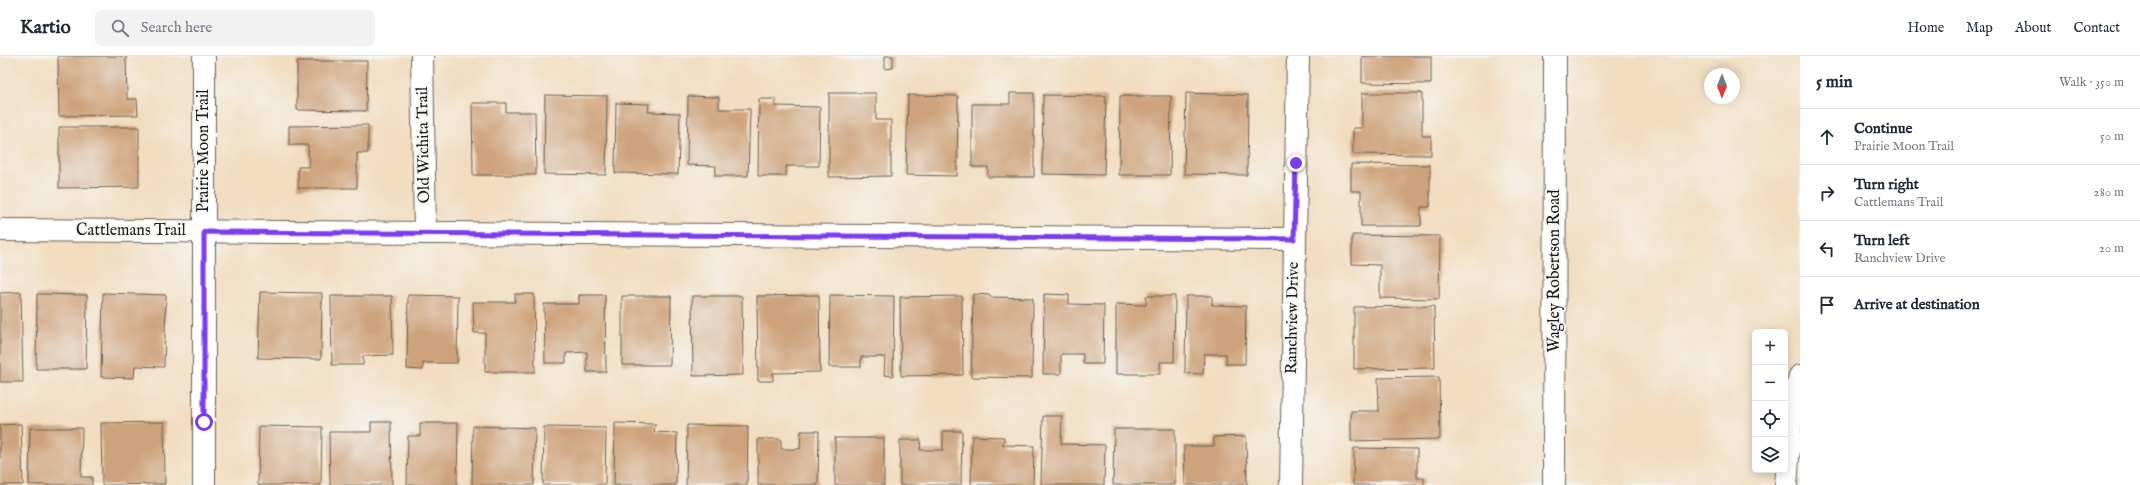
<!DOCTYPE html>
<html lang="en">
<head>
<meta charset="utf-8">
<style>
	body { margin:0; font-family:"IM FELL English",serif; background:#f2f2f3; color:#1f2937 }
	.controls { position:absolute; right:12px; bottom:12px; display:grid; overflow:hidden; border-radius:6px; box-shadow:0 2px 10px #0003 }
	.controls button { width:36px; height:36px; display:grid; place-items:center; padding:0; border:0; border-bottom:1px solid #e0e1e3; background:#fff; color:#1f2937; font:20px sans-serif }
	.compass { position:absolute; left:1704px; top:12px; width:36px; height:36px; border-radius:50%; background:#fff; box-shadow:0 2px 10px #0003; rotate:180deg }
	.stop { position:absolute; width:12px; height:12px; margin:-9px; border:3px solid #7c3aed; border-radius:50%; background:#fff }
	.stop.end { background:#7c3aed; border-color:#fff; box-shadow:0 1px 4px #0008 }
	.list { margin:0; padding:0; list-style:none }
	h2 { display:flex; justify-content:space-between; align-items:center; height:52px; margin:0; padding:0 16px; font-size:17px }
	h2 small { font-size:13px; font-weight:400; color:#747a83 }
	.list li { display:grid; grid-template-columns:26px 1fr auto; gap:12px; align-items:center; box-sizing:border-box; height:56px; padding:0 16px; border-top:1px solid #e0e1e3 }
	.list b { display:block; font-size:15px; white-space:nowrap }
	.list p { margin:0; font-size:13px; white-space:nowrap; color:#747a83 }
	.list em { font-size:13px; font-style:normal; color:#747a83 }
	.icon { flex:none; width:22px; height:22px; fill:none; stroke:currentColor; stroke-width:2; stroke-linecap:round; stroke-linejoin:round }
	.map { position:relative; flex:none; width:1800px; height:429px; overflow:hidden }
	header { display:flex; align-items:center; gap:24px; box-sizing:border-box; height:56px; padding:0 20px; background:#fff; border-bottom:1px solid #e0e1e3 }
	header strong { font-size:19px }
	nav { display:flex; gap:22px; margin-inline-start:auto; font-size:14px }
	.search { width:280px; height:36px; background:#f2f2f3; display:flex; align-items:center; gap:10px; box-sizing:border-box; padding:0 14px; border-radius:6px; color:#747a83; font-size:15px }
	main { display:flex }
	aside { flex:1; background:#fff }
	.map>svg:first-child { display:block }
</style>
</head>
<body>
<header>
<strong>Kartio</strong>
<div class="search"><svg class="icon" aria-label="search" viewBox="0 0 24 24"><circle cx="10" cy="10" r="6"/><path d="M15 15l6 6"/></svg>Search here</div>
<nav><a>Home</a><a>Map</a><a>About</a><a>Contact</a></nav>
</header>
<main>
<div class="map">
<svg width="1800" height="429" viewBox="0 0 1800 429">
	<rect width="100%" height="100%" fill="#f6f6f2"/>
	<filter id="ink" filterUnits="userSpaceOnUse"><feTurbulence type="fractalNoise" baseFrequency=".025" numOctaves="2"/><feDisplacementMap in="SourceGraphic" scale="8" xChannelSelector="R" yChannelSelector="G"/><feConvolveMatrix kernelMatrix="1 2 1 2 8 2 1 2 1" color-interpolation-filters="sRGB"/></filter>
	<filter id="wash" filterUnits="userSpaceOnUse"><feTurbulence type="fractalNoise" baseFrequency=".012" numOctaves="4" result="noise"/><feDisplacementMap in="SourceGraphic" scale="16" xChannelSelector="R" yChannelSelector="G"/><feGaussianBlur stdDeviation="0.9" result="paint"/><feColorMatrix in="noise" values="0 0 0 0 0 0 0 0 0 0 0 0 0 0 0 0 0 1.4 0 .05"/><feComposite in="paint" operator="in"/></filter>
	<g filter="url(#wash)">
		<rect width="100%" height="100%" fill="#f2ddc0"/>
		<g id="blocks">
			<!-- building -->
			<g fill="#cea37b">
				<polygon points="58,0 126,0 127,43 137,43 138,59 59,60"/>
				<polygon points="885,0 893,0 893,12 885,13"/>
				<polygon points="1362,0 1431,0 1431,28 1362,27"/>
				<polygon points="297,5 367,5 366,55 297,54"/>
				<polygon points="829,37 876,37 876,64 891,64 891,120 829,121"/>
				<polygon points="1010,37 1034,37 1034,121 988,121 988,111 972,111 972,48 1010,48"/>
				<polygon points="1186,37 1248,39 1247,119 1184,118"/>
				<polygon points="1362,37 1422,37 1422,80 1431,80 1431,99 1353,98 1353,72 1362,72"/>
				<polygon points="545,39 607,40 606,119 544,118"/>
				<polygon points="908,39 958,40 957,120 906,119"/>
				<polygon points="1043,39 1106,40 1104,119 1042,118"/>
				<polygon points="688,40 719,41 719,53 750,53 748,120 715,120 716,110 687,109"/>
				<polygon points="1120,40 1171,40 1170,119 1119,119"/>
				<polygon points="759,43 776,43 775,50 820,51 819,110 786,110 786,120 758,120"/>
				<polygon points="472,47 506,47 506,56 535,56 536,119 473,119"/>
				<polygon points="616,47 649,48 648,56 680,57 678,118 615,117"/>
				<polygon points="368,69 368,97 357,97 357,132 298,132 298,111 309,111 308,89 289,89 289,70"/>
				<polygon points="59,71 139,71 139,131 59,132"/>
				<polygon points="1351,108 1430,109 1430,151 1421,151 1421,170 1361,170 1361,135 1351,135"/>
				<polygon points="1352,179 1440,180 1439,243 1380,242 1380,209 1352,208"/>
				<polygon points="21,236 23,326 0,326 0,237"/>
				<polygon points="260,236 322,237 321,303 258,302"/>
				<polygon points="103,237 166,239 164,311 135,310 134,322 101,321"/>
				<polygon points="37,238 87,239 86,313 36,313"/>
				<polygon points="515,238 534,238 535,316 485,316 485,277 474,277 473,246 515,246"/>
				<polygon points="973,238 990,239 990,241 1033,242 1032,322 971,321"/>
				<polygon points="1044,238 1069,239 1069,248 1104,249 1103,308 1083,308 1083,298 1061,298 1061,318 1043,318"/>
				<polygon points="408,239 458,240 457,307 423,307 423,314 407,313"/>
				<polygon points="579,239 605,239 606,316 587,316 587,296 566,297 566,307 545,307 544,248 579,248"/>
				<polygon points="819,239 820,316 773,317 773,325 758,325 757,240"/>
				<polygon points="830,239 894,240 893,320 884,319 885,301 861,301 861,311 829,311"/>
				<polygon points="331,240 392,240 393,299 363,300 363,309 332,309"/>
				<polygon points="622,240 671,240 670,309 622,309"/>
				<polygon points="692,240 742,240 743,319 693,320"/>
				<polygon points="962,240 963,319 901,320 900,241"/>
				<polygon points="1146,240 1175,240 1174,306 1160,306 1160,318 1116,318 1116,248 1146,249"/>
				<polygon points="1186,240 1212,240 1212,249 1246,250 1245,308 1226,308 1226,298 1204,298 1203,318 1185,317"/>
				<polygon points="1434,250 1435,312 1354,313 1354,251"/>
				<polygon points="1439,321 1440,383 1351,385 1351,355 1379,355 1378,322"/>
				<polygon points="1043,360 1062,360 1061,388 1105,389 1104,429 1041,429"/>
				<polygon points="164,366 165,428 102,429 101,367"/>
				<polygon points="371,366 391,366 392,429 330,429 329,376 371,376"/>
				<polygon points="420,367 458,367 457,429 407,429 408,380 420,380"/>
				<polygon points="615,367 655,368 654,376 677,377 676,429 614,429"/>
				<polygon points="21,368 23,429 0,429 0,369"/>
				<polygon points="687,369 748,370 747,429 686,429"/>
				<polygon points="259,370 322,371 321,429 258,429"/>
				<polygon points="473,370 535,372 534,429 472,429"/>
				<polygon points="544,371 606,372 605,429 543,429"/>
				<polygon points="30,372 82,372 81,421 92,421 92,429 29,429"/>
				<polygon points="1114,373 1175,373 1175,429 1113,429"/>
				<polygon points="801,375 819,375 818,429 758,429 758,383 781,383 781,393 800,393"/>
				<polygon points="943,375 962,375 961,429 900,429 900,384 921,384 920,394 943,394"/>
				<polygon points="972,380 1004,381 1003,389 1034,390 1033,429 971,429"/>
				<polygon points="1246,380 1247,429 1185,429 1184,390 1214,390 1214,381"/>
				<rect x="835" y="382" width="49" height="47"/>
				<polygon points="1354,392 1417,393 1417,422 1424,422 1424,429 1353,429"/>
			</g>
		</g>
	</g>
	<g filter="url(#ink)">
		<use href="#blocks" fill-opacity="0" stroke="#676055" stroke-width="1"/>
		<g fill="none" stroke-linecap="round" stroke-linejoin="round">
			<!-- minor casing -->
			<g stroke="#676055" stroke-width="24">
				<g id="minor">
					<polyline points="422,0 425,177"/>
					<polyline points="0,174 1294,183"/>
					<polyline points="204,429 204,0"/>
					<polyline points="1291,429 1298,0"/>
					<polyline points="1554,429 1555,0"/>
					<polyline points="1786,429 1792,354 1800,320"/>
				</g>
			</g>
			<!-- minor -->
			<use href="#minor" stroke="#fff" stroke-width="22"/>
		</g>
	</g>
	<g fill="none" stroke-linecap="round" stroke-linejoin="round" filter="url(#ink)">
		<!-- route -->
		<polyline stroke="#7c3aed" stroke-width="5" points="204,366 204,176 1294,183 1296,107"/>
	</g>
	<g text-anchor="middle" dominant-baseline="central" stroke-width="4" stroke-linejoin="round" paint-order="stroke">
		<!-- street labels -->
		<g font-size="16" fill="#1c1c1c" stroke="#f6f6f2">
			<text transform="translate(424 89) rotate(-91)">Old Wichita Trail</text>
			<text transform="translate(204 95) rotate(-90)">Prairie Moon Trail</text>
			<text x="131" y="175">Cattlemans Trail</text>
			<text transform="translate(1555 215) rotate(-90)">Wagley Robertson Road</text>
			<text transform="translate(1293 262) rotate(-89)">Ranchview Drive</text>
		</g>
	</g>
</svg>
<div class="controls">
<button>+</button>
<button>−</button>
<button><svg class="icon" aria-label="locate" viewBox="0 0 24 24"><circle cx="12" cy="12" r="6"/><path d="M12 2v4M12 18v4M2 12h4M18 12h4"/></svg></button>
<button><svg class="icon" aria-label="layers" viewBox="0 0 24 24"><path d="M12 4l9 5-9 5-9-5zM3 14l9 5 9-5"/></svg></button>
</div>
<svg class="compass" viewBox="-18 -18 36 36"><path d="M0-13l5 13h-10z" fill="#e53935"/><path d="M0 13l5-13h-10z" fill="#747a83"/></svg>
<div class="stop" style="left:204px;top:366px"></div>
<div class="stop end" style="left:1296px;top:107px"></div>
</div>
<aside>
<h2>5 min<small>Walk · 350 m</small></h2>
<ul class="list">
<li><svg class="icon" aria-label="ahead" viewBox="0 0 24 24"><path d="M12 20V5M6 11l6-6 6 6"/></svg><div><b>Continue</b><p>Prairie Moon Trail</p></div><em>50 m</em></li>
<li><svg class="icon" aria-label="right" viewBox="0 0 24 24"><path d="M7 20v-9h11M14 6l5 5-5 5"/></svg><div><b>Turn right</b><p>Cattlemans Trail</p></div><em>280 m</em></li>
<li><svg class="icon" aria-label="left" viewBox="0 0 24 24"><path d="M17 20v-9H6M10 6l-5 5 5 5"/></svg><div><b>Turn left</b><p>Ranchview Drive</p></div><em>20 m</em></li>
<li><svg class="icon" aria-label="arrive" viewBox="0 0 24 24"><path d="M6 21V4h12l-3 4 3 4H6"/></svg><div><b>Arrive at destination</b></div></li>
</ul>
</aside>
</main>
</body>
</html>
